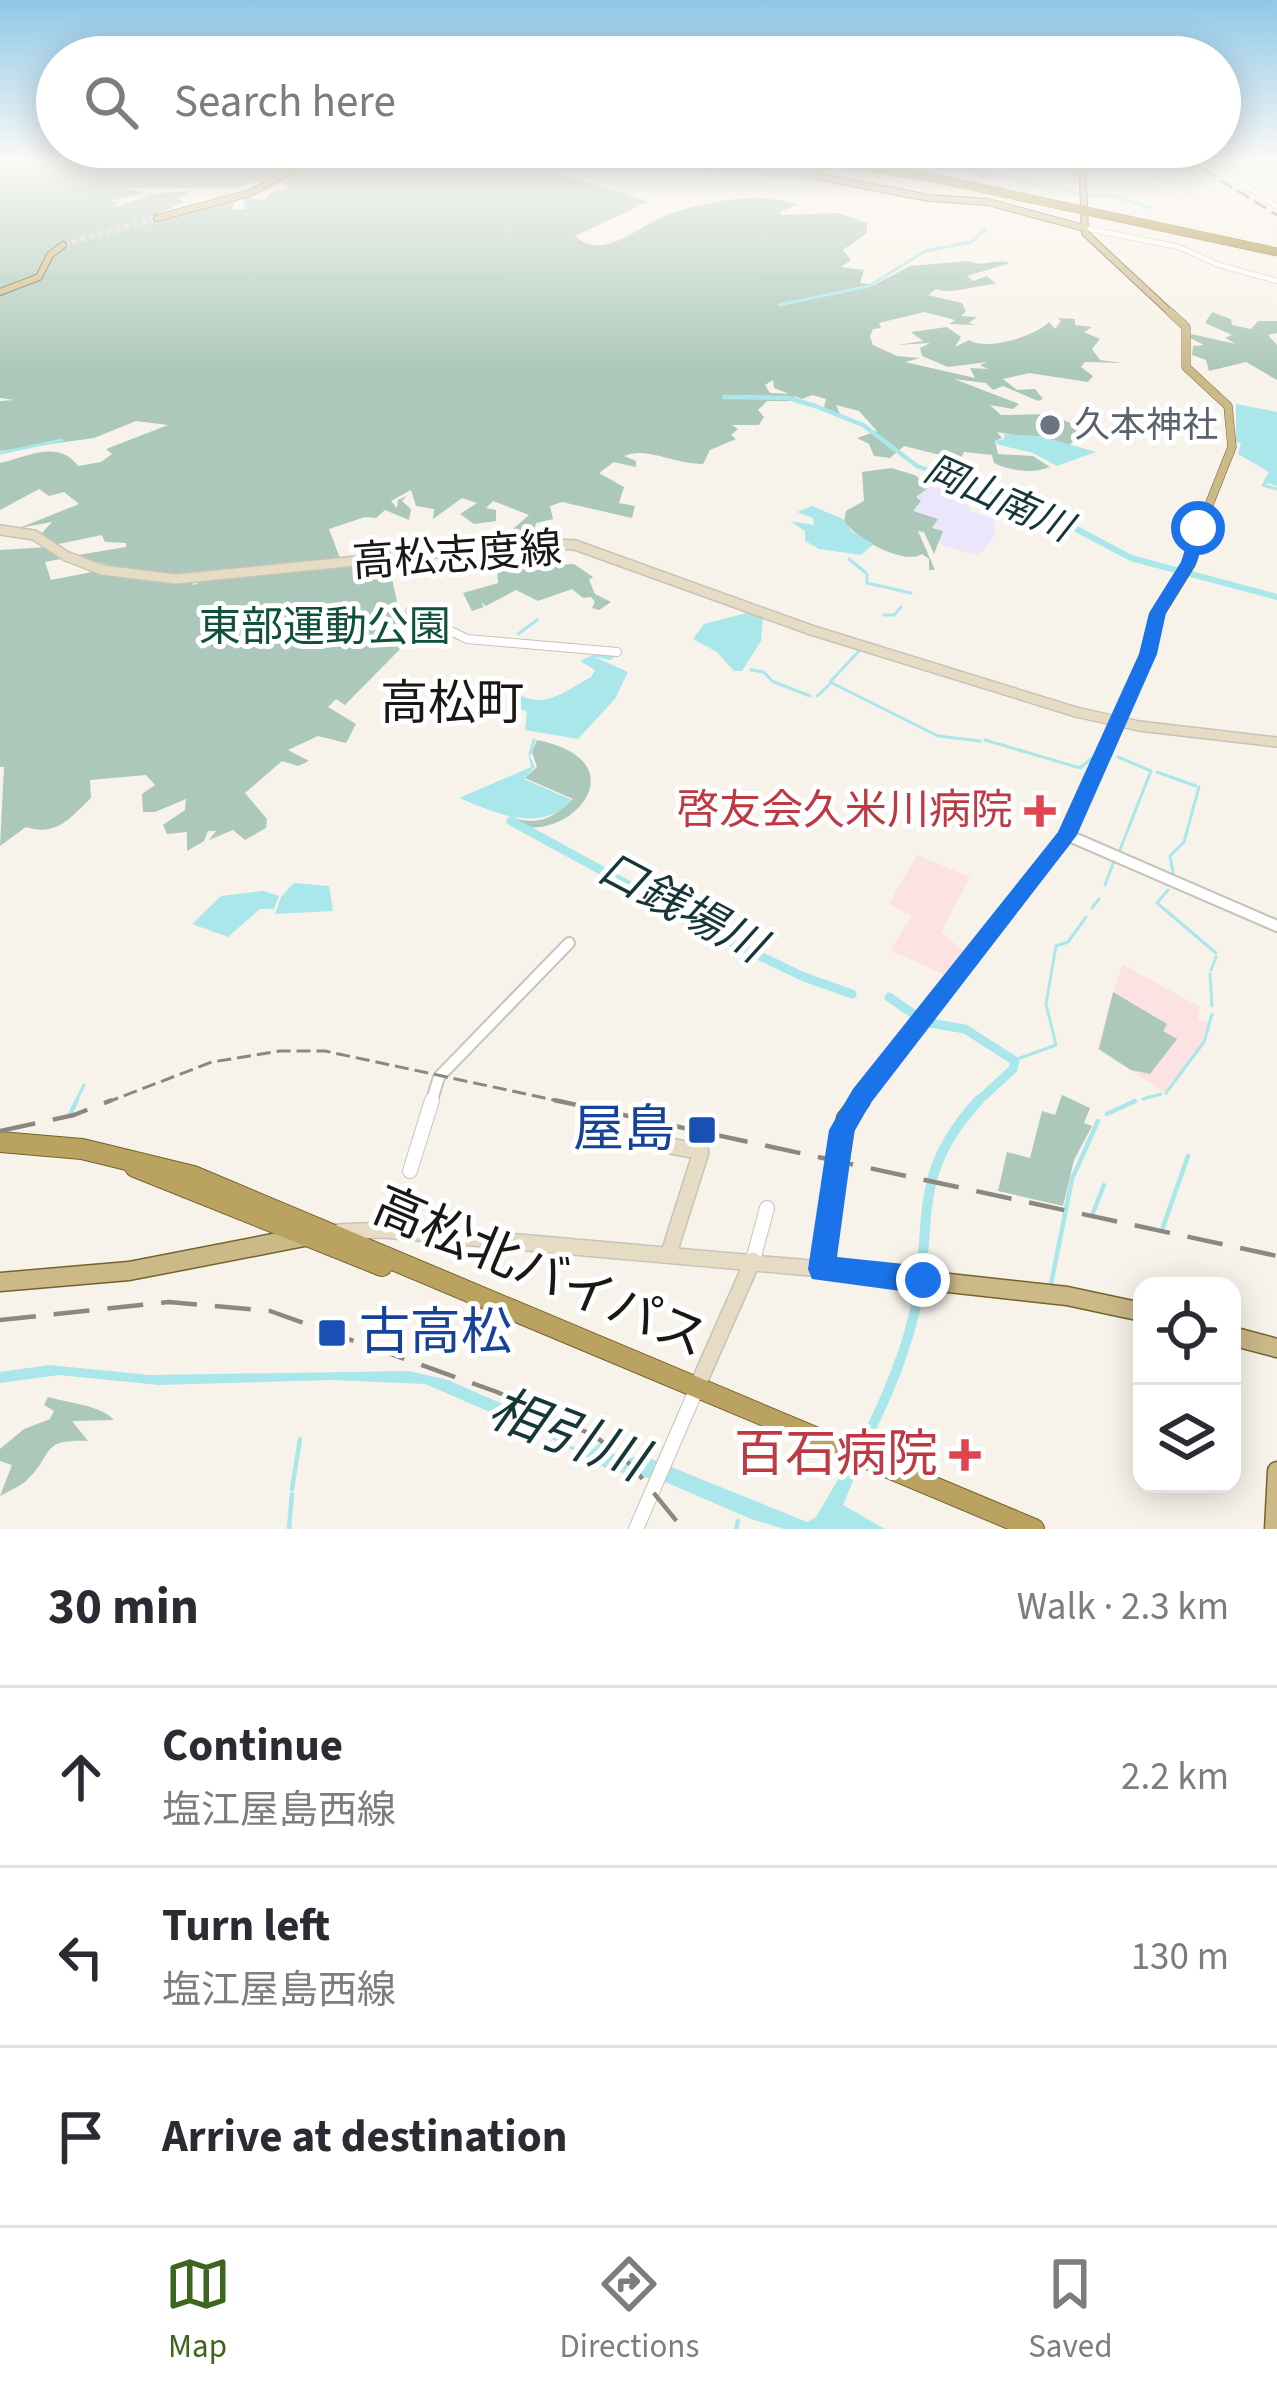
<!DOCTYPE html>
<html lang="en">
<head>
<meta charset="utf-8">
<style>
	body { margin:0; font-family:"Source Sans 3","Noto Sans JP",sans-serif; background:#f2f2f3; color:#2b2b33 }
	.controls { position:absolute; right:36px; bottom:36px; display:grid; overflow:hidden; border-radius:24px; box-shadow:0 6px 30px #0003 }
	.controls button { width:108px; height:108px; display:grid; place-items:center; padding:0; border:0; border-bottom:3px solid #e1e1e2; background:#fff; color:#2b2b33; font:60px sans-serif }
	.stop { position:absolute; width:36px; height:36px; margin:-27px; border:9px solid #1a73e8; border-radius:50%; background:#fff }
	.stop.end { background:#1a73e8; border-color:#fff; box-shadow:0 3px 12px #0008 }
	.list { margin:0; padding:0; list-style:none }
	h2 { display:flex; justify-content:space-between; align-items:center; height:156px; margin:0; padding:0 48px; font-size:51px }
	h2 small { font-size:39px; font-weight:400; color:#7c7c81 }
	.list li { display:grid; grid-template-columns:78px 1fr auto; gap:36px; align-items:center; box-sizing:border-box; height:180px; padding:0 48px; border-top:3px solid #e1e1e2 }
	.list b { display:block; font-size:45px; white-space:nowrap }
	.list p { margin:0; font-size:39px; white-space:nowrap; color:#7c7c81 }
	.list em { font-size:39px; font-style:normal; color:#7c7c81 }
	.icon { flex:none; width:66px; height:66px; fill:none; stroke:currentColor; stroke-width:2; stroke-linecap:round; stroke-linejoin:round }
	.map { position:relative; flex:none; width:1277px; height:1529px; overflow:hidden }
	.search { position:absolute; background:#fff; box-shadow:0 6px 30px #0003; left:36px; right:36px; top:36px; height:132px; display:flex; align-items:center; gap:30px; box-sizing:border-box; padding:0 42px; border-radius:66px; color:#7c7c81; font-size:45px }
	.sheet { height:696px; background:#fff }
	nav { display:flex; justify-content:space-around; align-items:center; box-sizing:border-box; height:168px; border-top:3px solid #e1e1e2; background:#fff; font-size:33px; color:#7c7c81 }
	nav a { display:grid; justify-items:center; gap:6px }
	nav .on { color:#3d6520 }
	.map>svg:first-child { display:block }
</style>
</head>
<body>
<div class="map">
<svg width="1277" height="1529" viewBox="0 0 1277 1529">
	<rect width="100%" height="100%" fill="#f8f3ea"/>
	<!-- education -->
	<g fill="#fde2e4">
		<polygon points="917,855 970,877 941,932 967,954 951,978 890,950 912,916 889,904"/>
		<polygon points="1122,964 1200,1007 1198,1019 1209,1023 1197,1052 1164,1092 1097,1049"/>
	</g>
	<!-- medical -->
	<polygon fill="#ece6fc" points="915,475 929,477 962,497 972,512 994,519 995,535 983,551 975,555 936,543 932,528 912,512 920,501 915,498 927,488"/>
	<!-- green -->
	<g fill="#abc8ba">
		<path d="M0,159H158L118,167C133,173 189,169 206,163L204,159H277L278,175L235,188H124L145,193L110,201L118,203L113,208L152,194L190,191L177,199L184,202L151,217L158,219L235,198L233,210L246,209L243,202L247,198L264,200L272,192L292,189L280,182L288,174H298L295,170L317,167L324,171L343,166L317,159H347L355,165L439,159L425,165L444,164L439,166L442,171L453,162L463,171C501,153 607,187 648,202L575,236C603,261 634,229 660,218C694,203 762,190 797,205L780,212L781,215L838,213L867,223V233L843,250L851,260L841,267L864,270L860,283L874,285L910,266L968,261C982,268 996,258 1010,263L967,276L973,281L987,276L996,284C976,285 951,295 936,289L928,295L962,303L966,311L961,316L977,317L969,323L975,325L949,324L955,320L924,312L879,323L881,328L873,329L870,336L873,345L897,356L920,358L905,362L975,378L970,368L988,369L980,365L987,362L948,367L922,356L920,348L930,343L897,345L923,341L911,332L947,327L961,337L955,347L969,340C986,351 1034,337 1049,322L1055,329L1061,321L1058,318L1075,319V325L1092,327L1084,332L1100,339L1092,349L1100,360L1122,363L1085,362L1081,367L1093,376L1088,382L1029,373L1003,379L1017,390L1035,389L1043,399L1038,401L1003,386L993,390L986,383L954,379L1019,404L1013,409L990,405L1001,415L1048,414L1081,427L1077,430L1081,435L1069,445L997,432L1002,438L995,441L998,454L1033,456L1050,467C1033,474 1011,471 994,463L992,455L964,452L960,460L904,446L890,458L874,456L869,444L857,438L877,431L859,411L836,405L842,419L824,407L826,399L812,395L802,399L774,388L773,380L765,385L770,393L791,394L800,401H767L758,410L764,417L759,425H732L738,429L731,435L736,439L710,450L703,464C673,464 646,446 624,456L636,461V467L614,462L599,473L624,487L619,503L635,506L632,518L562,502L550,506L553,519L536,523L533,534L513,529L529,515L493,501L486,508L496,510V521L474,524L460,514L477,503L462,498L433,519L434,509L416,506L411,490L391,501L397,508L398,500L407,496L402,501L411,509L409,520L385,510L376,518L365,517L329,529L341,561L216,575H150L72,556L126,547V543L105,542L102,535L54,545L42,533L52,522L19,528L79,504L64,492L49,496L39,489L0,510V463C27,457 58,439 78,466L101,462L112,454L106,449L168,425L136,421L94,438L0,451V401L14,400L0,398Z"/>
		<polygon points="1212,312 1231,319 1232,325 1251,329 1258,321 1277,321 1277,333 1268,335 1277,345 1277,380 1246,362 1209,371 1206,360 1192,355 1193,346 1204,345 1190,338 1191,334 1236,344 1225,338 1232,335 1205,323"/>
		<path d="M891,468L915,475L928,488L916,497L921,501L913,511L938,519L932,528L943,531L934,554L924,532L918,531L935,570H929V559L922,554C905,565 861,542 844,522L846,511L864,501L862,472Z"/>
		<path d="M48,547L66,558L45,562L51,580L97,571L128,579L191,581L193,585L207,580L388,560L406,643L345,705L336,699L328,707L356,724L346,743L318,736L288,750L309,761L298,766L282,761L245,793L267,819L266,828L245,840L233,830L209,840L216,831H208L204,841L187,851V832L167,834L163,825L185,810L186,799L155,812H143L142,794L155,785L146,775L90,780L91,798C71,817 57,837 26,827L0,846L4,767H0V550Z"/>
		<polygon points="502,550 555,565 574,564 593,577 589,580 595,594 611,602 599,610 592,608 595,602 591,597 583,598 572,589 538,601 516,590 486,606 481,602 484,607 472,611 463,593 498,583 497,569 506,565 494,554"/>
		<path d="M537,740C645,762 566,848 511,823L514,818C539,826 555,817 573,799L525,778L537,767L532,752Z"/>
		<polygon points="1113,992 1167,1024 1163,1031 1177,1039 1150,1074 1131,1070 1099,1049"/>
		<polygon points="1062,1095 1090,1108 1084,1123 1092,1126 1074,1160 1063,1206 998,1191 1007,1152 1030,1158 1042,1111 1055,1115"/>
		<path d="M48,1397C68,1403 101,1405 114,1420L72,1421L88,1441C38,1439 55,1455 26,1481C20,1486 7,1492 0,1496L12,1465L0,1461V1449L24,1429L50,1419L54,1411L44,1405Z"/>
	</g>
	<!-- water -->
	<g fill="#aae7eb">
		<polygon points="1236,404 1277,412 1277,486 1263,482 1269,472 1238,454 1241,443 1236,442"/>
		<polygon points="1004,434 1040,436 1096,452 1057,466 1033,453 999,445 995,441 1004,439"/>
		<polygon points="812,506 843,519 851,531 874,544 861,555 819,549 805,541 805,531 790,521 814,525 813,518 797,512"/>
		<polygon points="754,611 763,615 761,641 742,671 734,671 717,652 693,639 704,624"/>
		<path d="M602,651L617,654L611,660L595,657L628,672L615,699L578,739L525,730L527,712L513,705L507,694L512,690C542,712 562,693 591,677L595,670L580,661Z"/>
		<path d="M528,753L535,767L524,779L572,800C540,834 498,814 459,798L531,767Z"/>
		<polygon points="294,883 329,886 333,911 275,914 281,897"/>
		<polygon points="263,891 279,896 274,909 260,909 228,937 192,924 221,896"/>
		<polygon points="49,1365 150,1375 409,1371 448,1380 521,1412 522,1421 588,1454 599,1443 621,1459 644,1456 807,1522 816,1517 846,1466 857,1471 843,1505 885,1529 784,1529 751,1519 663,1481 609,1470 550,1438 425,1384 332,1380 159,1385 59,1375 0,1383 0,1372"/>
	</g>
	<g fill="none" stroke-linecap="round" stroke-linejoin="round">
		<!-- stream-far1 -->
		<g stroke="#aae7eb" stroke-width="3">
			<polyline points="898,165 933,163 1038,185"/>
			<polyline points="1064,190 1079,194"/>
			<polyline points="1088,196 1112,195 1150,208"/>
			<polyline points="779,305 869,286 925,251 971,242 985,230"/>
			<polyline points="0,453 62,440"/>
			<polyline points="1267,481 1263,485 1277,489"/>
			<polyline points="849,559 866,573"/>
			<polyline points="867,575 867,583 911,593"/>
			<polyline points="417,610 446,625"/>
			<polyline points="884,615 894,615 901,607"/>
			<polyline points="518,634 537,620"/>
			<polyline points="861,649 830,682 938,736 980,741"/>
			<polyline points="751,670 764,672 772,681"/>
			<polyline points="774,682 810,696"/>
			<polyline points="817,696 829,685"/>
			<polyline points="985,740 1080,768 1098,753"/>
			<polyline points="530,754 534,740"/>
			<polyline points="1118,757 1151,771 1119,852"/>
			<polyline points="1157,772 1196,786"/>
			<polyline points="1174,877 1170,856 1184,842 1199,787"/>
			<polyline points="1105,885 1114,861"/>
			<polyline points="1168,890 1157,903 1216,953"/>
			<polyline points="1092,908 1099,899"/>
			<polyline points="1211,970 1216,957"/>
			<polyline points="1210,974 1212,1006"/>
			<polyline points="1014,1060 1056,1045 1046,1004 1056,946 1068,942 1086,917"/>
			<polyline points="1166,1093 1204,1042 1212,1014"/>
			<polyline points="1143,1099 1161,1094"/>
			<polyline points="75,1103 84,1085"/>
			<polyline points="1130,1103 1135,1101"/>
		</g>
		<!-- stream -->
		<g stroke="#aae7eb" stroke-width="4.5">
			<polyline points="70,1114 77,1100"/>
			<polyline points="1107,1114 1135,1101"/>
			<polyline points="1093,1213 1104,1185"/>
			<polyline points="1163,1227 1188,1156"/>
			<polyline points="1051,1284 1072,1179 1098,1121"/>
			<polyline points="292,1489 300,1439"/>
			<polyline points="289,1529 292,1494"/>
			<polyline points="736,1529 738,1521"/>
		</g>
		<!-- river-far3 -->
		<polyline stroke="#aae7eb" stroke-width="4.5" points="724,397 789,398 815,406 863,425 917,466 1037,509"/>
		<!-- river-far2 -->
		<polyline stroke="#aae7eb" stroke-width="6" points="1050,515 1131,558 1277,597"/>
		<!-- river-far1 -->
		<g stroke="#aae7eb" stroke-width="9">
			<polyline points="511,821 663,904"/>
			<polyline points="684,920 804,977 852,994"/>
			<polyline points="889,997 919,1018"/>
			<polyline points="930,1023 965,1029 1015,1061 1013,1069 976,1103"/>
		</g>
		<!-- river -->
		<path stroke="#aae7eb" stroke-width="10" d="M848,1475C875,1422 902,1368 915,1310C935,1221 908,1177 979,1100"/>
		<!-- primary-tunnel -->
		<polyline stroke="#d7d2ca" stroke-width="6" stroke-dasharray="6 3" stroke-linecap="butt" points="63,245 157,218"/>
		<!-- tertiary-far3 casing -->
		<g stroke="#c8c3ba" stroke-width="6">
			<g id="tertiary-far3">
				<polyline points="1207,159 1277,207"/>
				<polyline points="1084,228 1179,247 1219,265 1277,281"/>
			</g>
		</g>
		<!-- tertiary-far2 casing -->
		<g stroke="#c8c3ba" stroke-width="10">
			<polyline id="tertiary-far2" points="410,611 467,639 617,652"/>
		</g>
		<!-- tertiary-far1 casing -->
		<g stroke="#c8c3ba" stroke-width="14">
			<g id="tertiary-far1">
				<polyline points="1067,835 1277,926"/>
				<polyline points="431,1103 439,1077 569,943"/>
			</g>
		</g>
		<!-- tertiary casing -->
		<g stroke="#c8c3ba" stroke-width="16">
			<g id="tertiary">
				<polyline points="410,1171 432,1100"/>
				<polyline points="753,1260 767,1208"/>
				<polyline points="636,1529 694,1395"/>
			</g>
		</g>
		<!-- secondary-far2 casing -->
		<g stroke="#c8c3ba" stroke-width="8">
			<g id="secondary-far2">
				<polyline points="152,159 123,167 147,170 175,159"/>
				<polyline points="522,159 529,159"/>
				<polyline points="615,159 816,176"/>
				<polyline points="1023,159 1083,170"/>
				<polyline points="1270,159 1277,160"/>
			</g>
		</g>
		<!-- secondary-far1 casing -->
		<g stroke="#c8c3ba" stroke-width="12">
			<polyline id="secondary-far1" points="0,530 34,535 66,556 102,570 176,579 534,543 575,545 811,630 1076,712 1139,726 1277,742"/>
		</g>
		<!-- secondary casing -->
		<g stroke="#c8c3ba" stroke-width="18">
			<g id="secondary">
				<polyline points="656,1143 701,1152 669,1253"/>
				<polyline points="338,1232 383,1230 822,1269"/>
				<polyline points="696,1389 753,1260"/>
			</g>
		</g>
		<!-- primary-far4 casing -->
		<g stroke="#76632c" stroke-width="8">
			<g id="primary-far4">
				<polyline points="827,159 816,176 929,198 988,202 1084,228"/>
				<polyline points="1082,159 1085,233 1173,315"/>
				<polyline points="157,218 250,193 297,168 349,159"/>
				<polyline points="0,292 39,277 50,255 63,245"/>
			</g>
		</g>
		<!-- primary-far3 casing -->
		<g stroke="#76632c" stroke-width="9">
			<polyline id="primary-far3" points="1170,312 1186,327 1186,367 1228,406 1232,447 1205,515"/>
		</g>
		<!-- primary-far2 casing -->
		<g stroke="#76632c" stroke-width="14">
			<polyline id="primary-far2" points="1095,772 1148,654 1158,613 1189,563 1206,512"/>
		</g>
		<!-- primary-far1 casing -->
		<g stroke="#76632c" stroke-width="16">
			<polyline id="primary-far1" points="858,1103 1067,835 1097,769"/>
		</g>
		<!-- primary casing -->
		<g stroke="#76632c" stroke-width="21">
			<g id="primary">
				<polyline points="861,1100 846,1119 822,1269 1067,1296 1142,1312"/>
				<polyline points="0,1282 129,1271 304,1237"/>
				<polyline points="1232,1336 1277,1348"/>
				<polyline points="1274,1529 1277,1471"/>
			</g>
		</g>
		<!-- trunk casing -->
		<g stroke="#76632c" stroke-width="22">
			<g id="trunk">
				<polyline points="0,1142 82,1149 193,1176 1034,1529"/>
				<polyline points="135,1167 382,1266"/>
			</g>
		</g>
		<!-- tertiary-far3 -->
		<use href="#tertiary-far3" stroke="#fff" stroke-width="4.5"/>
		<!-- tertiary-far2 -->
		<use href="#tertiary-far2" stroke="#fff" stroke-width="8"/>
		<!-- tertiary-far1 -->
		<use href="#tertiary-far1" stroke="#fff" stroke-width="10"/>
		<!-- tertiary -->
		<use href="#tertiary" stroke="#fff" stroke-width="14"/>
		<!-- secondary-far2 -->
		<use href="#secondary-far2" stroke="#e5dcc3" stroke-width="6"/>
		<!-- secondary-far1 -->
		<use href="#secondary-far1" stroke="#e5dcc3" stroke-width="9"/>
		<!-- secondary -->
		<use href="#secondary" stroke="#e5dcc3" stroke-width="15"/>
		<!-- primary-far4 -->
		<use href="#primary-far4" stroke="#cbb988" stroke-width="6"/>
		<!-- primary-far3 -->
		<use href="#primary-far3" stroke="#cbb988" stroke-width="8"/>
		<!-- primary-far2 -->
		<use href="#primary-far2" stroke="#cbb988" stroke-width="10"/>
		<!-- primary-far1 -->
		<use href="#primary-far1" stroke="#cbb988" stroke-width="14"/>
		<!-- primary -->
		<use href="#primary" stroke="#cbb988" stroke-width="18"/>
		<!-- trunk -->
		<use href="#trunk" stroke="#baa260" stroke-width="20"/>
		<!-- rail-far1 -->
		<g stroke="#8b8882" stroke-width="3" stroke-dasharray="14 6" stroke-linecap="butt">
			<polyline points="1186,159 1277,215"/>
			<polyline points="105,1103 212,1062 280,1051 325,1051 568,1103"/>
		</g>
		<!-- rail -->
		<g stroke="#8b8882" stroke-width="4.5" stroke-dasharray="36 18" stroke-linecap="butt">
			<polyline points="554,1100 1277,1256"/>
			<polyline points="0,1131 74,1115 112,1100"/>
			<polyline points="0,1320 169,1302 270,1311 497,1392 595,1436 631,1465 683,1529"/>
		</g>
		<!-- motorway-bridge casing -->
		<g stroke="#76632c" stroke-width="9" stroke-linecap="butt">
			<polyline id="motorway-bridge" points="811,159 929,177 1277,252"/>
		</g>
		<!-- motorway-bridge -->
		<use href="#motorway-bridge" stroke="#a88b38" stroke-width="8"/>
	</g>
	<!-- sky -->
	<linearGradient id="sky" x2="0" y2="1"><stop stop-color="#8fc8e9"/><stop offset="0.43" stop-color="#fcfaf6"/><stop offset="1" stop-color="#fcfaf6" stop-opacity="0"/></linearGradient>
	<rect width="1277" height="373" fill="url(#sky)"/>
	<!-- route -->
	<polygon fill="#1a73e8" points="1193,524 1206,528 1197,562 1166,613 1157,654 1077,835 870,1104 854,1132 837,1257 923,1266 933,1270 937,1280 933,1290 923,1294 812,1279 808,1269 829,1130 853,1089 1058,832 1139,654 1149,613 1181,562"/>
	<!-- markers -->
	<circle fill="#6b7280" stroke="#fff" stroke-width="4.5" cx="1050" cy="425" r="12"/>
	<g fill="#e0444e" stroke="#fff" stroke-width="4.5">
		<path d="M1034 793h12v12h12v12h-12v12h-12v-12h-12v-12h12z"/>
		<path d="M959 1437h12v12h12v12h-12v12h-12v-12h-12v-12h12z"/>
	</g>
	<g fill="#1a4fb4" stroke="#fff" stroke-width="4.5">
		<rect x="687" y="1115" width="30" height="30" rx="6"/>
		<rect x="317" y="1318" width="30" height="30" rx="6"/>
	</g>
	<g text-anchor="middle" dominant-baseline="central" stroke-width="10" stroke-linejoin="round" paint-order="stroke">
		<!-- far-worship labels -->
		<g font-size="36" fill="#5b616d" stroke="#fff" text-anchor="start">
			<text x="1074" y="425">久本神社</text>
		</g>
		<!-- far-water labels -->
		<g font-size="39" font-style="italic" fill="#173638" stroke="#fff">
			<text transform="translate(998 499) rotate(24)">岡山南川</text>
		</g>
		<!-- street labels -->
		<g font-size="42" fill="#191815" stroke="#fff">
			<text transform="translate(457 556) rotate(-4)">高松志度線</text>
		</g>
		<!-- park labels -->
		<g font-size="42" fill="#11503a" stroke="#fff">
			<text x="325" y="628">東部運動公園</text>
		</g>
		<!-- health labels -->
		<g font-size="42" fill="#be3a42" stroke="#fff" text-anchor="end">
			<text x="1013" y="811">啓友会久米川病院</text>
		</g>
		<!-- water labels -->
		<g font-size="45" font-style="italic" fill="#173638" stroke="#fff">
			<text transform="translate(681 908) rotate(28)">口銭場川</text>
		</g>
		<!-- quarter labels -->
		<g font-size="48" fill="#191815" stroke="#fff">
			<text x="452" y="704">高松町</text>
		</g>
		<!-- near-transit labels -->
		<g font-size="51" fill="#164399" stroke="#fff" text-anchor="end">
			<text x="675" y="1130">屋島</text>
			<text x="359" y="1333" text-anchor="start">古高松</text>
		</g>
		<!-- near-street labels -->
		<g font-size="51" fill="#191815" stroke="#fff">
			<text transform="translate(540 1273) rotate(23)">高松北バイパス</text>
		</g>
		<!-- near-health labels -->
		<g font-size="51" fill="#be3a42" stroke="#fff" text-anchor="end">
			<text x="938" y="1455">百石病院</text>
		</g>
		<!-- near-water labels -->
		<g font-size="54" font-style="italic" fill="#173638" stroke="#fff">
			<text transform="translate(567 1436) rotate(21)">相引川</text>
		</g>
	</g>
</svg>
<div class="controls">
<button><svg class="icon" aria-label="locate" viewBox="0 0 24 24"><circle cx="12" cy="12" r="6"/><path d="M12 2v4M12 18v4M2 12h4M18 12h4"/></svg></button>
<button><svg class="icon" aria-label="layers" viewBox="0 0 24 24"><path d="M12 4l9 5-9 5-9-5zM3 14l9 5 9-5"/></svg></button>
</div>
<div class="stop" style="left:1198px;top:528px"></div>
<div class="stop end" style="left:923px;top:1280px"></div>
<div class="search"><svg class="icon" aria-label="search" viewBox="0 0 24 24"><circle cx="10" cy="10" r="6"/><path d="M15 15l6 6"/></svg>Search here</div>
</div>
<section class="sheet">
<h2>30 min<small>Walk · 2.3 km</small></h2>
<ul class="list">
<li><svg class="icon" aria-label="ahead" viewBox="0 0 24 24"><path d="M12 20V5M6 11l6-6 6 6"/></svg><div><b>Continue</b><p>塩江屋島西線</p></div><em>2.2 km</em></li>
<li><svg class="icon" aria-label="left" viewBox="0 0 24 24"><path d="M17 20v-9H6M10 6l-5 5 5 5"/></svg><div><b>Turn left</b><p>塩江屋島西線</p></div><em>130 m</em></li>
<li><svg class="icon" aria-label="arrive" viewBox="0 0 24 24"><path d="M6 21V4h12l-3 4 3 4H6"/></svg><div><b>Arrive at destination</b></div></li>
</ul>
</section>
<nav>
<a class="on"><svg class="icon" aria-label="map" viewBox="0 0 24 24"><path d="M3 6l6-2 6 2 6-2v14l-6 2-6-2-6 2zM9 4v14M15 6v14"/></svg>Map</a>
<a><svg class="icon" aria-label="directions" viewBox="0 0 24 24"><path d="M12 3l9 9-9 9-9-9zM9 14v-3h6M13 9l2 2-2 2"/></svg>Directions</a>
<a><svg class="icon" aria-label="saved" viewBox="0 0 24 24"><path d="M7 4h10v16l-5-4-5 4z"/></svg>Saved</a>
</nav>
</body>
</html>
